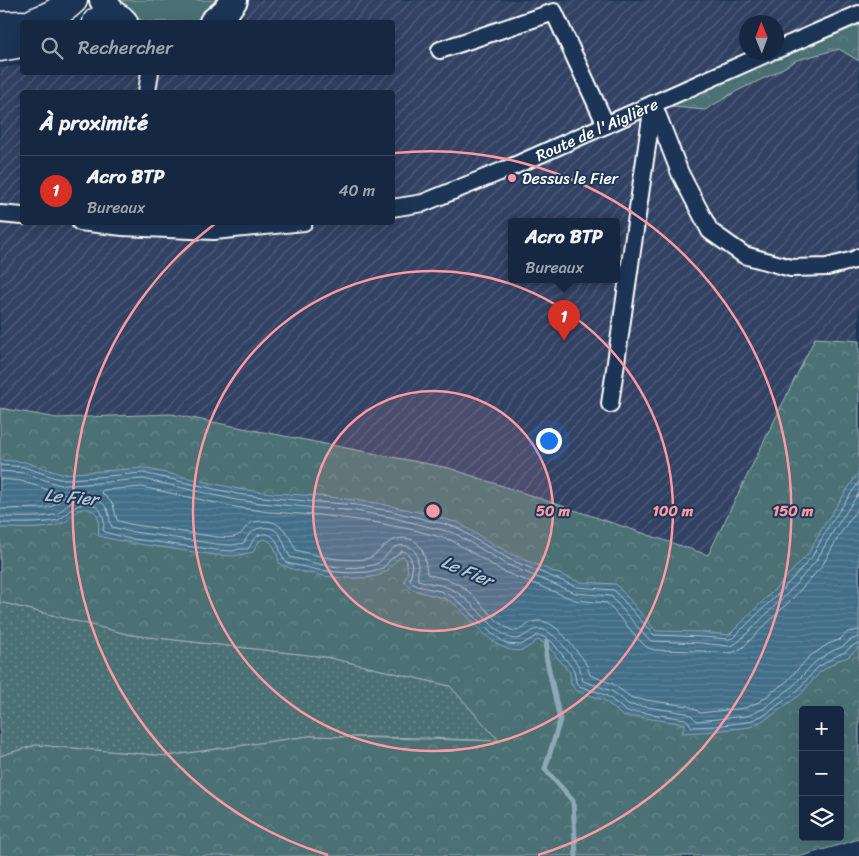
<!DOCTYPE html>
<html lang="fr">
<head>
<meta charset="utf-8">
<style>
	body { margin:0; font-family:Sriracha,sans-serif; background:#1f3048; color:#f1f3f6 }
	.controls { position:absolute; right:15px; bottom:15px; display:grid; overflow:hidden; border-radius:5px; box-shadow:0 5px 20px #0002 }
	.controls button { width:45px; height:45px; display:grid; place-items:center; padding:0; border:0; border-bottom:1px solid #35445a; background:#162841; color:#f1f3f6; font:25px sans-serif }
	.compass { position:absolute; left:739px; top:15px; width:45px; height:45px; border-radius:50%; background:#162841; box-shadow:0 5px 20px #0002; rotate:359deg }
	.you { position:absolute; left:548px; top:440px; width:18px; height:18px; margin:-12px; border:4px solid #fff; border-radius:50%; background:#1a73e8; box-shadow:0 0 0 8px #1a73e833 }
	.badge { display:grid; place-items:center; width:32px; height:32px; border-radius:50%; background:#d93025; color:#fff; font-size:16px; font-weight:700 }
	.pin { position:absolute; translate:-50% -41px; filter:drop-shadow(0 1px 2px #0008) }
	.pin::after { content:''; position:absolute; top:26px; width:18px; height:15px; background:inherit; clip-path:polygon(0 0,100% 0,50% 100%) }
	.popup { position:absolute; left:508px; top:218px; width:112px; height:65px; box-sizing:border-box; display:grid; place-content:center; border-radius:5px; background:#162841; filter:drop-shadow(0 1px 4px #0005); font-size:16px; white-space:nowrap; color:#9ea6b1 }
	.popup b { font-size:19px; color:#f1f3f6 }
	.popup::after { content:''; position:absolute; left:50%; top:100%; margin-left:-10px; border:10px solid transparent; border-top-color:#162841 }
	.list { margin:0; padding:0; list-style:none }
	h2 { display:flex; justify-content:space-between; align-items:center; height:65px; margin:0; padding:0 20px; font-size:21px }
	h2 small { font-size:16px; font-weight:400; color:#9ea6b1 }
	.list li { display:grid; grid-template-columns:32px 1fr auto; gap:15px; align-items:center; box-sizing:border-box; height:70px; padding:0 20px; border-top:1px solid #35445a }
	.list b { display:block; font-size:19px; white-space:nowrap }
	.list p { margin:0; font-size:16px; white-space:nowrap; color:#9ea6b1 }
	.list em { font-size:16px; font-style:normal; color:#9ea6b1 }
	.icon { flex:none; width:28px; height:28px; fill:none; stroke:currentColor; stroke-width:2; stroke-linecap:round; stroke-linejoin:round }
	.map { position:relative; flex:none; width:859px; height:856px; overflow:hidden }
	.search { position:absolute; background:#162841; box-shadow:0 5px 20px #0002; left:20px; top:20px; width:375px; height:55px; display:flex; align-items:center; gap:12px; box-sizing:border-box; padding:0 18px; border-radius:5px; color:#9ea6b1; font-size:19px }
	.panel { position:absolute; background:#162841; box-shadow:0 5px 20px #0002; left:20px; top:90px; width:375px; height:135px; border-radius:5px }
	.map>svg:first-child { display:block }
</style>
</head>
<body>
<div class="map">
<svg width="859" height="856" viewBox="0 0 859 856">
	<defs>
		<pattern id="industrial-furrows" width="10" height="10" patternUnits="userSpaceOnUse" patternTransform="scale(1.25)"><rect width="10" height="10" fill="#324264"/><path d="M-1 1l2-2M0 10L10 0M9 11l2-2" fill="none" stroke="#515e7b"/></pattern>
		<pattern id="grass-dots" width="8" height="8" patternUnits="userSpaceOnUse" patternTransform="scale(1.25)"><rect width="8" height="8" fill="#4c7174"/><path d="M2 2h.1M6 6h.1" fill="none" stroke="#678689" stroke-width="1.8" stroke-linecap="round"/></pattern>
		<pattern id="forest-crowns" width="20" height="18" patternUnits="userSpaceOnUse" patternTransform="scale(1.25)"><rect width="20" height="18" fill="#4c7174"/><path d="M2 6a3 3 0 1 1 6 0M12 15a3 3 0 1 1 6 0" fill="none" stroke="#678689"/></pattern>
		<pattern id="water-rules" width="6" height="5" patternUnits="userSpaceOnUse" patternTransform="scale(1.25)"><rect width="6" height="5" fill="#426e88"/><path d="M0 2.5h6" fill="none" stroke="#5e849a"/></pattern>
	</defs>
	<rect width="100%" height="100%" fill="#1d3557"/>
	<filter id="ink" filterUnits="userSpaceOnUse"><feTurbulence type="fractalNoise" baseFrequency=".02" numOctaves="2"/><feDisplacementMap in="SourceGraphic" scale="10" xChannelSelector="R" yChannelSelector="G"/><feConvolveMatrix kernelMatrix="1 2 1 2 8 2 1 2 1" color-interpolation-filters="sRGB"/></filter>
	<g filter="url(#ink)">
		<!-- industrial -->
		<path fill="url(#industrial-furrows)" fill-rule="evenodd" d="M249,0H859V341L815,339L708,555L449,468L171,414L57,418L0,408V68L22,65V72H392V22H241ZM746,22H776V52H746ZM22,92H392V222H22ZM512,222H616V280H512Z"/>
		<!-- grass -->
		<polygon fill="url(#grass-dots)" stroke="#a6b8ba" points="0,602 131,635 326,657 450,686 500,741 427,738 309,736 167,756 36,745 0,756"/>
		<!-- forest -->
		<g fill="url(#forest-crowns)" stroke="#a6b8ba" fill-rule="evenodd">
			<polygon points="859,19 859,61 839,49 797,60 773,74 737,91 705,110 674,107 669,102"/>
			<path d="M815,338L859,341V839L802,856H0V756L36,745L167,756L309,736L499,741L450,686L326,657L131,635L0,602V408L57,418L171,414L449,468L708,555ZM803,710H840V837H803Z"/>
		</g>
		<!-- garden -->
		<polygon fill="#4c7174" stroke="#a6b8ba" points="115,0 222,0 210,13 192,22 145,22 127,13"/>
		<!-- water -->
		<path fill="url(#water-rules)" stroke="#8ea8b8" d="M0,460L25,462L61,474L143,468L238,489L271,493L320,496L377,503L418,512L459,523L481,537L513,555L579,582L616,584L656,631L702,632L729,635L778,586L808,554L824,525L855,478L859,471V647L848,657L839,660L820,672L800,695L768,718L750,727L715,731L682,733L685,724L639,717H624L604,700L576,691L571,684L570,673L549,647L544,643L538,640C533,643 527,649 522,650C494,656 470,614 450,601C437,594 415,594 407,585C406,584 405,583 405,582C404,579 406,577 407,575C408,570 407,564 406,559L403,556C398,559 394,562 391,566C389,568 388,571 385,572C367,585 297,575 279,563C278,557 274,542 267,540C264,538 262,540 259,541L253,552L234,556L215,555L125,542L99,536C97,528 102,516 93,511C78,502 72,520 63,523C44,531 20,528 0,528Z"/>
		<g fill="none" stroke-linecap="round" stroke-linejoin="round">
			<!-- shore -->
			<g stroke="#b3c5cf" stroke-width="1">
				<polyline points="0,465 24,467 59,479 72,479 143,473 237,494 271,498 356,505 391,511 456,527 478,541 511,560 577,587 614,590 654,635 702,637 729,639 733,638 782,590 812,557 828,527 859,482"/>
				<polyline points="0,471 23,473 60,485 73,485 143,479 236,500 270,504 356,511 390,517 454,533 508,565 575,593 611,596 647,638 651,641 701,643 728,646 733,645 738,642 787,594 816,561 834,530 859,493"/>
				<polyline points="0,479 21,481 55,492 64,493 66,495 53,506 44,508 0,509"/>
				<path d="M859,506L840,534L822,566L792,599L742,648L737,651L730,653L701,651L655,650L648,648L642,643L607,603L575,600L527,581L504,572L451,540L414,530L373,522L319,515L269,512L235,507L142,487L103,490L101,492L113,504L117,520L119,521L129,524L217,537C224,537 235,539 240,534C243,532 245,528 248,525C252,522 258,521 263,521C282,520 289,536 296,550C317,556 343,562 365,559C375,557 379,550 387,544C400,534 419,536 424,555C426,561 426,568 427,574C444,579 454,579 469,592C483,604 494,622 511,630C519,634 525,625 532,622C551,616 565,637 575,649C579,654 584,659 586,664C588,668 589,672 590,675L613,684L632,698L688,706L693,708L700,713L745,708L759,702L787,681L809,657L828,644L839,640L848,632L859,630"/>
				<path d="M0,517C13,517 48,519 58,513C62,511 67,504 73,501C84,495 101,498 107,509C110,515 109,522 112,527L127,531L216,544L232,545L244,543C246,539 248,535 251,533C259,525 274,526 280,535C284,542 286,550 290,557C314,563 342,571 367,566C370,566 376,564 378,563C387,557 393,542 407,546C422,551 417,568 418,580C431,584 443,584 455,591C475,603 487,625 508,637C525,646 529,620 550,633C562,641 570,655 578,665L580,669L583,681L609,690L618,695L629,705L641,706L686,713L691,715L697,721L747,716L763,709L792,687L814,663L832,651L842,647L852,639L859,637"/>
				<path d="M0,523C15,523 31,524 47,522C51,521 58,521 62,518C64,517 65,515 67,513C75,505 89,500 98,508C104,514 105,523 103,530L105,532L126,538L216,550L233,551L239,549H248C253,542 255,533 266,534C281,536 278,556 287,563L318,570L337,572L350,573L368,572L383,568L391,559L399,553L402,551L406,552L411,558L412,570L410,580L411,582L417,586L440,591L453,597L465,607L491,633L507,644L521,645L536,636H541L547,638L553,643L574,670L576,682L579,686L606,695L627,712H640L685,719C690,721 689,725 692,727L714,726L748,722L766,714L797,691L817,668L836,656L845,652L855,644H859"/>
			</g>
			<!-- stream -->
			<polyline stroke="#8ea8b8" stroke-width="5" points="547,641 546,656 560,720 545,769 573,801 576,856"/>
			<!-- minor casing -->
			<g stroke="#fff" stroke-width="20">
				<g id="minor">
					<polyline points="440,50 554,12 606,125"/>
					<polyline points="776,50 859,14"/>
					<polyline points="147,92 150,72"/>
					<polyline points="654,106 680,173 710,231 744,255 791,268 827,267 854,260 859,257"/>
					<path id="s1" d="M392,208L423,203L507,169L770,52"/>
					<polyline points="0,214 22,216"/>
					<polyline points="80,222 123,227 214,231 304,222"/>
					<polyline points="610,404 653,104"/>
				</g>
			</g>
			<!-- primary casing -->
			<g stroke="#fff" stroke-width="30">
				<g id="primary">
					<polyline points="103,0 112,13 124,22"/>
					<polyline points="213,22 225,12 234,0"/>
				</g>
			</g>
			<!-- trunk casing -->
			<g stroke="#fff" stroke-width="31">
				<g id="trunk">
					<path d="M35,22C49,17 62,11 73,0"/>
					<polyline points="97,22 120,19"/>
					<polyline points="0,26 22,25"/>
					<polyline points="0,47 22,43"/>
				</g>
			</g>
			<!-- minor -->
			<use href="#minor" stroke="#1d3557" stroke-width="16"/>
			<!-- primary -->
			<use href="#primary" stroke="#1d3557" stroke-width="26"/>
			<!-- trunk -->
			<use href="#trunk" stroke="#1d3557" stroke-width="28"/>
		</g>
	</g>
	<!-- distance rings -->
	<circle cx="433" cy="511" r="120" fill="#ff9aa2" fill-opacity=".12"/>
	<g fill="none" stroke="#ff9aa2" stroke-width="2.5">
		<circle cx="433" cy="511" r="120"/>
		<circle cx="433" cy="511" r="240"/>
		<path d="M328 855A360 360 0 0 1 216 223M395 153A360 360 0 0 1 538 855"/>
	</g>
	<!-- markers -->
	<circle fill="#ff9aa2" stroke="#1d3557" stroke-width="2" cx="512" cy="178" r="5"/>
	<g text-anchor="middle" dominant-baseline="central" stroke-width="4" stroke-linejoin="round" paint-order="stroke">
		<!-- street labels -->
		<g font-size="16" fill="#fff" stroke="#1d3557">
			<text stroke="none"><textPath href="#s1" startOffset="220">Route de l'Aiglière</textPath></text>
		</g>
		<!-- poi labels -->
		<g font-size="16" fill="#fff" stroke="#1d3557" text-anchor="start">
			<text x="522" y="178">Dessus le Fier</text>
		</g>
		<!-- water labels -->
		<g font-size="18" font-style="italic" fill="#b3c5cf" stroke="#1d3557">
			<text transform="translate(71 497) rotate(5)">Le Fier</text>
			<text transform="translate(467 571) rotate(23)">Le Fier</text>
		</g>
	</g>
	<circle cx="433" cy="511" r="8" fill="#ff9aa2" stroke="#1d3557" stroke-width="2.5"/>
	<g font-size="15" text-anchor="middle" font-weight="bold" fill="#ff9aa2" stroke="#1d3557" stroke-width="4" stroke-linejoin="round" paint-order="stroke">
		<text x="553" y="516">50 m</text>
		<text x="673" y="516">100 m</text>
		<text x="793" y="516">150 m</text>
	</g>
</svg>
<div class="controls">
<button>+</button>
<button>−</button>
<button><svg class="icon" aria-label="layers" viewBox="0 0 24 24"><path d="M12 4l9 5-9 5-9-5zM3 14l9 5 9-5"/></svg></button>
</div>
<svg class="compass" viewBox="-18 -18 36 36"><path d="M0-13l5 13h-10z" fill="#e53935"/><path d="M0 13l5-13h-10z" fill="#9ea6b1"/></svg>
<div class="you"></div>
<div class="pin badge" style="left:564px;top:341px">1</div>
<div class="popup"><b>Acro BTP</b>Bureaux</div>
<div class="search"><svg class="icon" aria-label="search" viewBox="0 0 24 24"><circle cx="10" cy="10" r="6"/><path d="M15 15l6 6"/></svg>Rechercher</div>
<section class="panel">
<h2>À proximité<small></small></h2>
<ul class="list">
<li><span class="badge">1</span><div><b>Acro BTP</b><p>Bureaux</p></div><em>40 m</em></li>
</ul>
</section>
</div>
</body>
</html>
